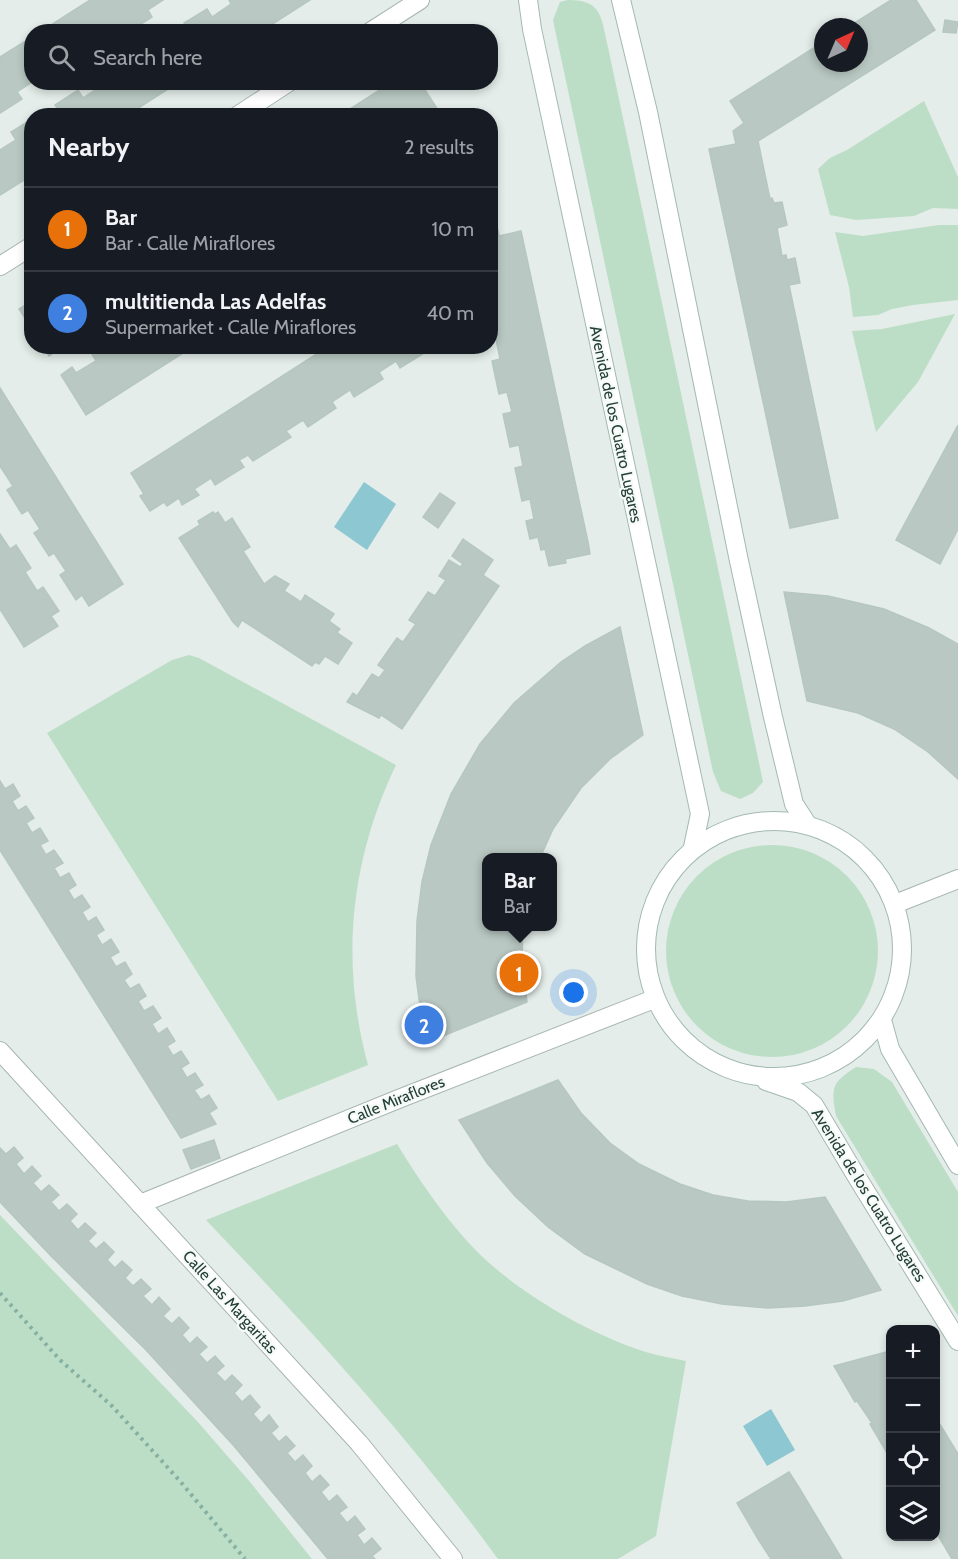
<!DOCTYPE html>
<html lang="en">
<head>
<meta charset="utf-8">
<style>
	body { margin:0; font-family:Cabin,sans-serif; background:#20242c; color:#f1f3f6 }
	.controls { position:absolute; right:18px; bottom:18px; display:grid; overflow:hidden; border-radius:12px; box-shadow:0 3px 9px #0003 }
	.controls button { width:54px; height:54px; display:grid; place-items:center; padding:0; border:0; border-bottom:2px solid #363941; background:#171b24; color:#f1f3f6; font:30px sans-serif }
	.compass { position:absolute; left:814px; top:18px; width:54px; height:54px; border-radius:50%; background:#171b24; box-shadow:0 3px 9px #0003; rotate:44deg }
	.you { position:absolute; left:574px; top:993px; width:21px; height:21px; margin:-15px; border:4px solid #fff; border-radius:50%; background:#1a73e8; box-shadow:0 0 0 9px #1a73e833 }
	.badge { display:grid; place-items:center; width:39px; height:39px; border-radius:50%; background:#ef8360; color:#fff; font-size:20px; font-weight:700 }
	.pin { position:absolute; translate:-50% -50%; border:3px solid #fff; box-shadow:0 2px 6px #0006 }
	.popup { position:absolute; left:482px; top:853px; width:75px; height:78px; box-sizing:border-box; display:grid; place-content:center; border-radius:12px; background:#171b24; filter:drop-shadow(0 2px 4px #0005); font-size:20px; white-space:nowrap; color:#9ea1a6 }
	.popup b { font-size:22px; color:#f1f3f6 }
	.popup::after { content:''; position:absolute; left:50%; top:100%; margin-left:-12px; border:12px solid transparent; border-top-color:#171b24 }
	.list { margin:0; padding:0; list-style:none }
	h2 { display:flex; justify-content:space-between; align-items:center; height:78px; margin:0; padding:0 24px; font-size:26px }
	h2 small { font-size:20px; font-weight:400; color:#9ea1a6 }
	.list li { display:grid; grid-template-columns:39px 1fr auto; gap:18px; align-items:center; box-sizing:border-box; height:84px; padding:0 24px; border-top:2px solid #363941 }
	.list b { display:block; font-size:22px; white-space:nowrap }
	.list p { margin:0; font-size:20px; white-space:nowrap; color:#9ea1a6 }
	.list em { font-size:20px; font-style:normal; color:#9ea1a6 }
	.icon { flex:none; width:33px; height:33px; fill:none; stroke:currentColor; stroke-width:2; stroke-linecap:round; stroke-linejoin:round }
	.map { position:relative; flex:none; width:958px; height:1559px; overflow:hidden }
	.search { position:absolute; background:#171b24; box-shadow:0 3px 9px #0003; left:24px; top:24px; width:474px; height:66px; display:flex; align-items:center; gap:15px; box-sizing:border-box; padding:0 21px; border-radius:24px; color:#9ea1a6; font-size:22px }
	.panel { position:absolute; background:#171b24; box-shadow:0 3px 9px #0003; left:24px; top:108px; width:474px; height:246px; border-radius:24px }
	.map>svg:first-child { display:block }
</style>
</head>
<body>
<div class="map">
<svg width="958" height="1559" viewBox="0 0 958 1559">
	<rect width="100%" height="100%" fill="#e4ede9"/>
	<!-- green -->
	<g fill="#bddec6">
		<path d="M568,0C603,0 601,18 608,47L763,782L753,793L740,799L721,791L713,772L553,20L560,2Z"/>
		<polygon points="924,101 958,177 958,209 933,208 914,216 856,220 830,215 818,169 830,158 847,150"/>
		<polygon points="939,225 958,225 958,300 913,305 892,309 878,315 853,317 849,287 835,232 863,236"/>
		<polygon points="955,314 918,382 876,432 852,331 882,329"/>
		<path d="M189,655L199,658L396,765C350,861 340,962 368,1065L278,1101L47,733L172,660Z"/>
		<circle cx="772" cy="951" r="106"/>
		<path d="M856,1067L874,1069L892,1082L958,1192V1316L836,1116C831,1088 831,1083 856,1067Z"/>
		<path d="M397,1144C418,1178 440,1211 467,1241C509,1288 586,1333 646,1352C659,1356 673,1358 686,1361L656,1536L618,1559H498C410,1438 309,1328 206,1220Z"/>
		<polygon points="0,1215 197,1421 250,1482 312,1559 0,1559"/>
	</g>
	<!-- water -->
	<g fill="#8dc7d1">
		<polygon points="364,482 396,504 367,550 334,527"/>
		<polygon points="771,1409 795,1450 767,1466 743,1426"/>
	</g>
	<!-- building -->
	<g fill="#b9c8c2" stroke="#b6c7c0" stroke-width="1.5">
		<polygon points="90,0 163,0 148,10 152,17 129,32 123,25 113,32 40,32"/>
		<polygon points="229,0 310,0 260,32 188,32 184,23 207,9 212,17 231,4"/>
		<polygon points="891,0 916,0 935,30 758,141 770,199 772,198 774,203 782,202 787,225 777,228 782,256 786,255 787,260 795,258 800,283 789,285 838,518 790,528 709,149 736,144 733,131 744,123 730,101 823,42 823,63 859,63 859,27 848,27"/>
		<polygon points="945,20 958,22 956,33 943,32"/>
		<polygon points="32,37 32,82 17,92 22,99 0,113 0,57"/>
		<polygon points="101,82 179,82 126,116 54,116 60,112 55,105 78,90 83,98 103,85"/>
		<polygon points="392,82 420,82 438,110 430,116 420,114 418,116 339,116"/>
		<polygon points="32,119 32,175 0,195 0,150 16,140 11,132"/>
		<polygon points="497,226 499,236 521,231 588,542 590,554 565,559 566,563 549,566 545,549 541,550 538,537 530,539 526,521 534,519 530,499 522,501 515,468 523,466 519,445 510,447 503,414 512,412 507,392 499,394 492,361 500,359 496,339 490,340 490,230"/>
		<polygon points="27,304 32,309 32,329 19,309"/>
		<polygon points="43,346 60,346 61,348 49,356"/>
		<polygon points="105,346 119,347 194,346 86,415 61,375 72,367 76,373 96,361 92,354"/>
		<polygon points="430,346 432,348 400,368 396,361 379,372 383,379 354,397 350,390 332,402 336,408 308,427 303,420 286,431 291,437 253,461 248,455 239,460 244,467 215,485 211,478 194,489 199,495 182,505 179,498 167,506 164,502 150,511 140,496 144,494 131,473 329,346"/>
		<polygon points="0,388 123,584 89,606 82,595 76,600 60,575 66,571 54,553 49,556 34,533 40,529 28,510 22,514 7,490 13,486 0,466"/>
		<polygon points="958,425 958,529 940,564 896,540"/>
		<polygon points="440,493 455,503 438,528 423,517"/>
		<polygon points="213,512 215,514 218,512 225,523 232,518 250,547 243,551 264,584 275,576 289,584 284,591 301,602 305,595 334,614 329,621 340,629 337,632 339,634 352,643 338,664 325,656 319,664 315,662 312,666 242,620 238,627 233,622 179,538 200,525 198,521"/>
		<polygon points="0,534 10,549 16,545 31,568 25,572 37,591 43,587 59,611 51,616 58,626 24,647 0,609"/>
		<polygon points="463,539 493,560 483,575 499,586 410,717 402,729 381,715 379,718 347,702 353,693 357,696 372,674 379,678 385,670 378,665 397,638 403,642 416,624 409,620 428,592 435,596 446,580 439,576 449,560 460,567 463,564 452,556"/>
		<polygon points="784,592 828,596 884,609 929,628 958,644 958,779 928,752 894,729 858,713 807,701"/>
		<polygon points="620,627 643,735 610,759 581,788 553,829 540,858 486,858 486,926 523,926 522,959 527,1002 428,1042 419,999 416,976 417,921 422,882 431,845 451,794 480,744 514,703 561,662 585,646"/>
		<polygon points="0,781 5,789 13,784 20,796 12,801 18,811 26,806 34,818 26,823 32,833 40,828 48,841 40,845 46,855 54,850 63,863 54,868 60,878 69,873 76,885 68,890 74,900 82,895 90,907 82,912 88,922 96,917 104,930 96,935 102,945 111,939 119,952 110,957 116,967 125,962 132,974 124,980 130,989 139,984 146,996 138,1001 144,1011 153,1006 161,1018 152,1024 158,1034 167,1028 175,1041 167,1046 173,1056 181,1051 189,1063 181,1068 187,1078 195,1073 203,1085 194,1090 201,1100 209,1095 217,1108 209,1113 216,1124 181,1138 0,850"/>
		<polygon points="558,1080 581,1113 610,1143 639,1164 680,1184 713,1195 748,1201 786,1202 825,1197 881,1290 843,1301 805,1306 768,1308 722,1304 682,1296 647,1284 585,1254 548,1227 515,1196 487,1163 459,1120"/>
		<polygon points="214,1140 220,1158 191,1169 183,1150"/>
		<polygon points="14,1147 23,1158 16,1164 24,1174 32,1166 41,1176 33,1183 41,1192 49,1185 59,1195 51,1202 59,1211 67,1204 77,1214 70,1221 78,1230 85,1223 96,1233 88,1241 96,1249 104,1242 114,1252 107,1260 115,1268 122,1261 132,1270 125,1278 133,1286 141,1279 151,1289 143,1296 152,1305 159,1297 170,1309 163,1316 172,1324 179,1317 189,1328 182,1335 190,1344 197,1337 207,1347 199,1354 207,1363 215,1356 224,1366 216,1373 225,1382 232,1375 242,1385 234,1393 242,1402 250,1395 260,1407 253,1414 261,1423 269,1415 278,1427 271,1433 279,1442 286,1436 295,1446 287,1453 295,1462 303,1455 312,1466 305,1473 312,1482 320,1475 329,1485 321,1492 329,1502 337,1495 347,1507 339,1513 347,1523 355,1516 365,1529 357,1535 364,1545 372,1538 381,1549 372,1556 375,1559 328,1559 234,1446 146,1350 51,1256 0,1202 0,1148 6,1154"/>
		<polygon points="890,1351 890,1458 870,1424 872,1423 857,1401 855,1402 834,1366"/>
		<polygon points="936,1418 958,1454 958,1559 952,1559 936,1532"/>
		<polygon points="789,1472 798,1486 842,1559 771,1559 758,1539 737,1503"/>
	</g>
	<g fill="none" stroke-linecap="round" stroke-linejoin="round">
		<!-- minor casing -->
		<g stroke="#a7b5b0" stroke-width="20">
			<g id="minor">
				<polyline points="370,32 420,0"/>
				<polyline points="237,116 289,82"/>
				<polyline points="0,266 32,246"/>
				<polyline points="895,904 958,879"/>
				<polyline points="0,1051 359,1443 453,1559"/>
				<polyline points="140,1204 401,1098 654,999"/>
			</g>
		</g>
		<!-- secondary casing -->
		<g stroke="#a2b9b1" stroke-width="20">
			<g id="secondary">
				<polyline points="528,0 532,29 700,814 693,847"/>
				<polyline points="621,0 648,112 739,561 773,717 794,804 807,824"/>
				<circle cx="774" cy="949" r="128"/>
				<polyline points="882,1020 890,1049 958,1165"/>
				<polyline points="766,1081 798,1092 814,1105 855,1174 958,1341"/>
			</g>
		</g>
		<!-- path -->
		<polyline stroke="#85b0a2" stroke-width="4" stroke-dasharray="3 4.5" stroke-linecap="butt" points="0,1293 60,1360 112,1406 179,1480 245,1559"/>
		<!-- minor -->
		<use href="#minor" stroke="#fff" stroke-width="18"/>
		<!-- secondary -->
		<use href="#secondary" stroke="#fff" stroke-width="18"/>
	</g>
	<g text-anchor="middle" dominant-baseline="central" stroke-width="4.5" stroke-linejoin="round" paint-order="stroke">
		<!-- street labels -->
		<g font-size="16" fill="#243f37" stroke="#f5faf7">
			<text transform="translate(616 424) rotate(78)">Avenida de los Cuatro Lugares</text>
			<text transform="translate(396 1100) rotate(-22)">Calle Miraflores</text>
			<text transform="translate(869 1195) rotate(58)">Avenida de los Cuatro Lugares</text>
			<text transform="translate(230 1302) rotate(48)">Calle Las Margaritas</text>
		</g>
	</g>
</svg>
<div class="controls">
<button>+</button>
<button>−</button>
<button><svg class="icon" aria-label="locate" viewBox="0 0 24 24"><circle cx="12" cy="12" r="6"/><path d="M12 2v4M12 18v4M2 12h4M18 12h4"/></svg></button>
<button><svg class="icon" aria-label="layers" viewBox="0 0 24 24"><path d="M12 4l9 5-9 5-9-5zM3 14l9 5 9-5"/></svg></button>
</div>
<svg class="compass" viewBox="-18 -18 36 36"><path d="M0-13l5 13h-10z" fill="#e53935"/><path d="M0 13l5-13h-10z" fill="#9ea1a6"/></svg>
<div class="you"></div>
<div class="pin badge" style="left:519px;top:973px;background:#e8710a">1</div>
<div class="popup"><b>Bar</b>Bar</div>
<div class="pin badge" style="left:424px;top:1025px;background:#3f7fe0">2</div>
<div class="search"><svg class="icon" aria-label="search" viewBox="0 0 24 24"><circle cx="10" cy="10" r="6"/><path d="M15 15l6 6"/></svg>Search here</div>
<section class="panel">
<h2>Nearby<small>2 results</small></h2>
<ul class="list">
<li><span class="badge" style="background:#e8710a">1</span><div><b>Bar</b><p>Bar · Calle Miraflores</p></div><em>10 m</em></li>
<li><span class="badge" style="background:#3f7fe0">2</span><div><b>multitienda Las Adelfas</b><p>Supermarket · Calle Miraflores</p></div><em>40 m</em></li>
</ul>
</section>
</div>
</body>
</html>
